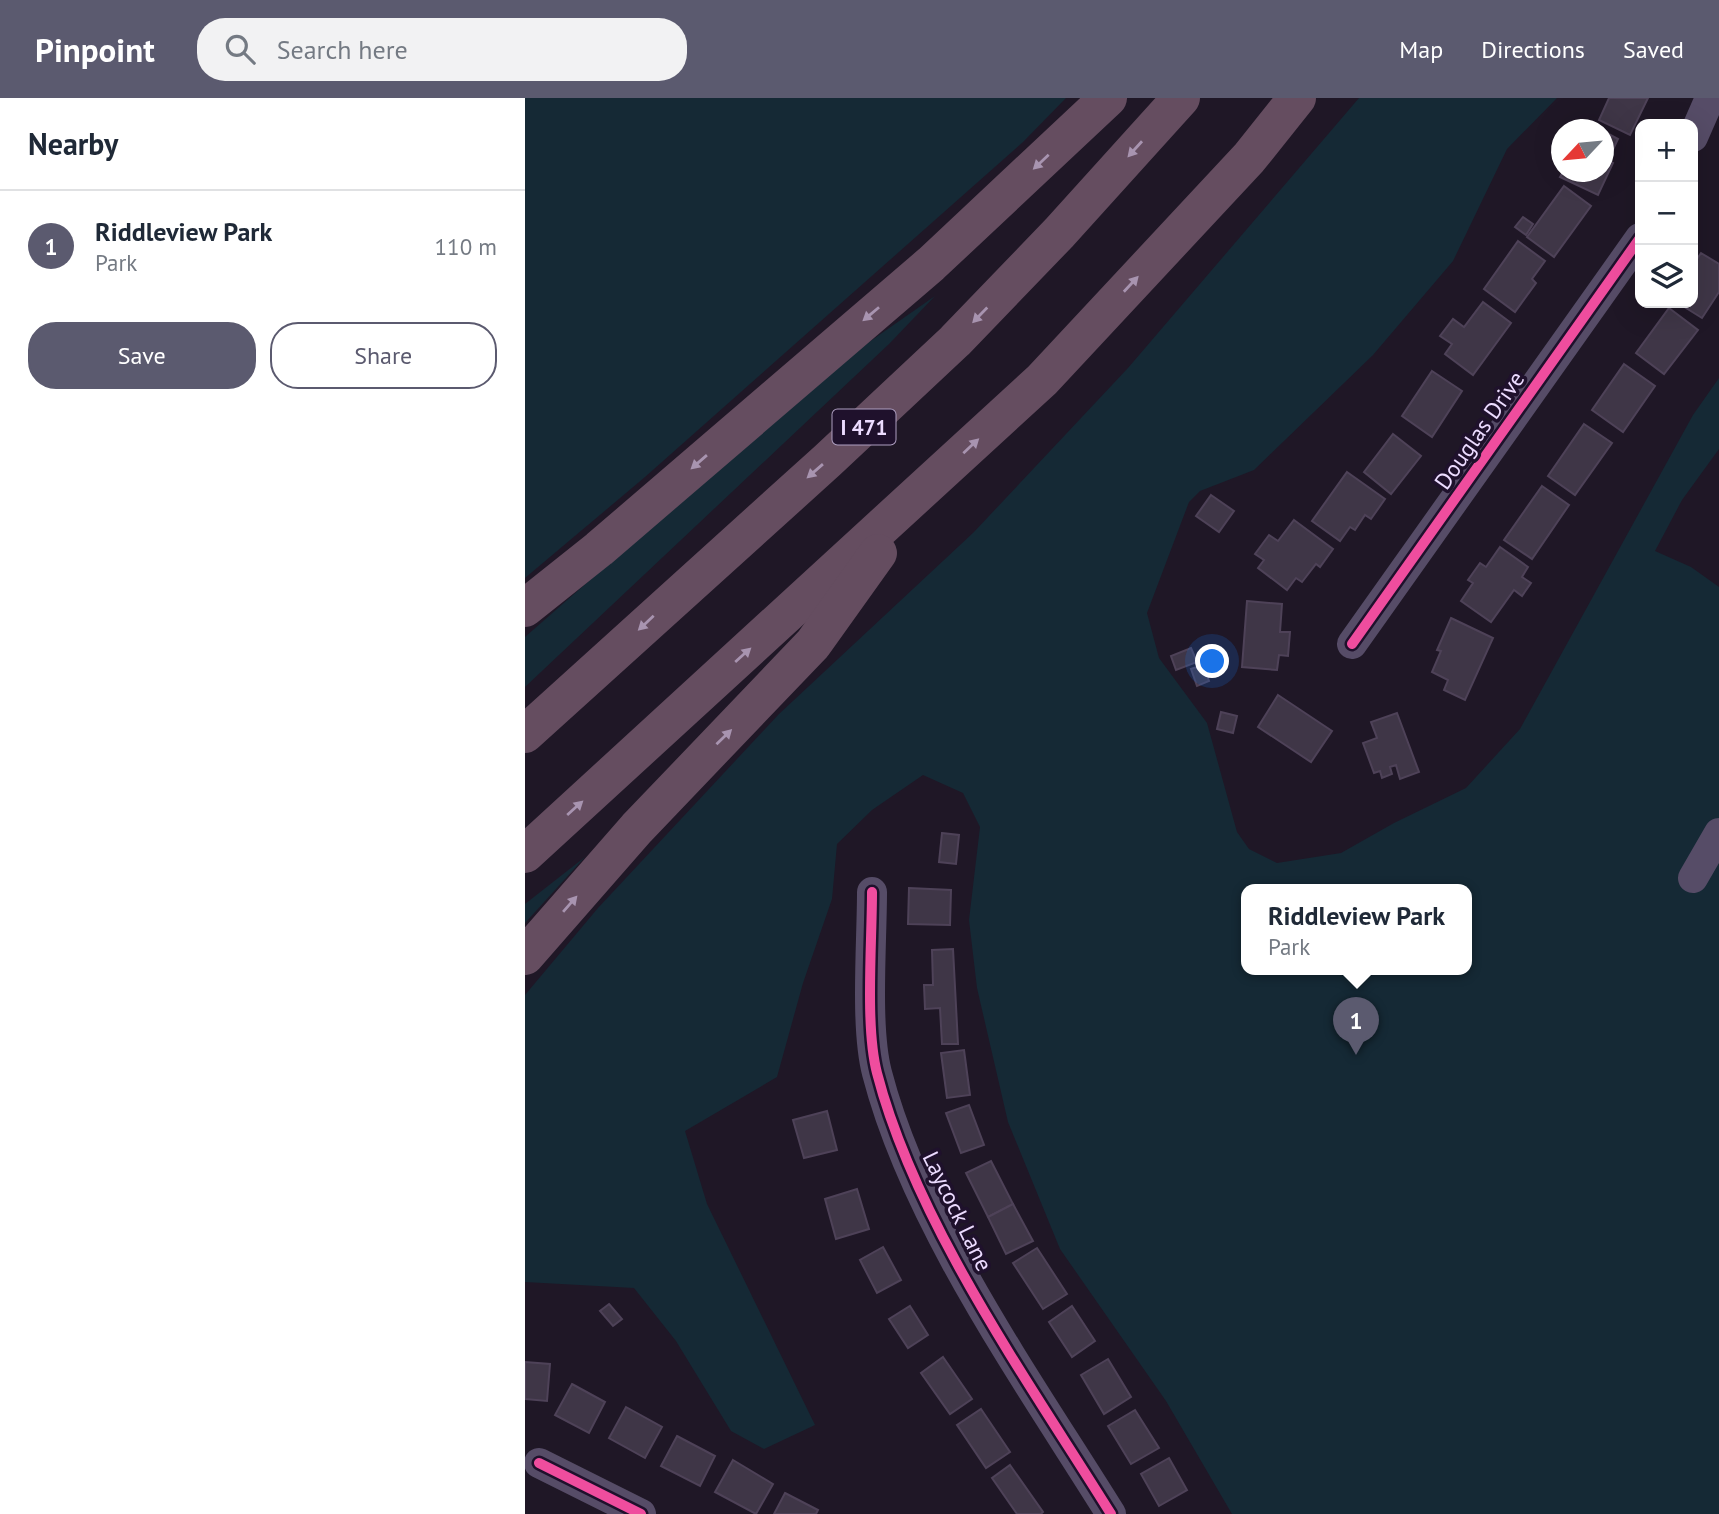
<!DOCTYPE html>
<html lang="en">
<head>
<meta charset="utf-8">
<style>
	body { margin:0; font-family:"PT Sans",sans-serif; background:#f2f2f3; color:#1f2937 }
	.controls { position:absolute; right:21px; top:21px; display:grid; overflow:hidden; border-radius:14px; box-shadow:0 7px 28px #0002 }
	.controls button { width:63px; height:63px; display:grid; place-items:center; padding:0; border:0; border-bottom:2px solid #e0e1e3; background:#fff; color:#1f2937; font:35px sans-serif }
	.compass { position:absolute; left:1026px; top:21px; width:63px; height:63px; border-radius:50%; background:#fff; box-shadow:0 7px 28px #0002; rotate:244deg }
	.you { position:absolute; left:688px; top:564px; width:24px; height:24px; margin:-18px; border:5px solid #fff; border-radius:50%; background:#1a73e8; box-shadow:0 0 0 10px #1a73e833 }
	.badge { display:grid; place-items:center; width:46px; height:46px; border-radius:50%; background:#5b5a6f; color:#fff; font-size:23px; font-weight:700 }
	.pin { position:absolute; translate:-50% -58px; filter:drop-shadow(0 2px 4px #0008) }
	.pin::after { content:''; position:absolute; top:37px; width:24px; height:21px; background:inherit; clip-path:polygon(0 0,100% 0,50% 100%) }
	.popup { position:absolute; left:716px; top:786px; width:231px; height:91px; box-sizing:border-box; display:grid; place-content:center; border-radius:14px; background:#fff; filter:drop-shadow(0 2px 5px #0005); font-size:23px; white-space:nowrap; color:#747a83 }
	.popup b { font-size:26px; color:#1f2937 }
	.popup::after { content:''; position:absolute; left:50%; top:100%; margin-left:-14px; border:14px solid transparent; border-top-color:#fff }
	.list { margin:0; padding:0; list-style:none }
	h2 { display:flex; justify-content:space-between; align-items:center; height:91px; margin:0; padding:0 28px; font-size:30px }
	h2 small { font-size:23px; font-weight:400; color:#747a83 }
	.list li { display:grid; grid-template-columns:46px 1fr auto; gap:21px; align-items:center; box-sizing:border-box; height:112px; padding:0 28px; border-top:2px solid #e0e1e3 }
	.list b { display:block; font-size:26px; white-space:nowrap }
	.list p { margin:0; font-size:23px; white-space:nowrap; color:#747a83 }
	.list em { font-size:23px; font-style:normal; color:#747a83 }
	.actions { display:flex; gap:14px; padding:21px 28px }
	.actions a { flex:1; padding:16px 0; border:2px solid #5b5a6f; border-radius:28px; text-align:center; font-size:24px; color:#5b5a6f }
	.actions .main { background:#5b5a6f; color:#fff }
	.icon { flex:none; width:38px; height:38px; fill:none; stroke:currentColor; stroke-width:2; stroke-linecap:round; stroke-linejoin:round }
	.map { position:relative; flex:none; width:1194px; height:1416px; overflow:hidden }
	header { display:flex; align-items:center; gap:42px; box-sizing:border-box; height:98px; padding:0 35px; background:#5b5a6f; color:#fff }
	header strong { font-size:33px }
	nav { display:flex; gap:38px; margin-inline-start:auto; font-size:24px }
	.search { width:490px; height:63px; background:#f2f2f3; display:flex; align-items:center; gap:18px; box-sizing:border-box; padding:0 24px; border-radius:28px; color:#747a83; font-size:26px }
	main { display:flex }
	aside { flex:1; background:#fff }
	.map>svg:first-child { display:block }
</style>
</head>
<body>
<header>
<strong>Pinpoint</strong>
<div class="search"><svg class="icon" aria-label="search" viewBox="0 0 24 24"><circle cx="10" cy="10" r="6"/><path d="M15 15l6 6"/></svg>Search here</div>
<nav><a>Map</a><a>Directions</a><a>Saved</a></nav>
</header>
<main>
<aside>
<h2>Nearby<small></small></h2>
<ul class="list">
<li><span class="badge">1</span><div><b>Riddleview Park</b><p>Park</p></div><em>110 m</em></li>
</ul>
<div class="actions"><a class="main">Save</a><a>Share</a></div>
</aside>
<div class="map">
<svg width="1194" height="1416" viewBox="0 0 1194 1416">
	<rect width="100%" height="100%" fill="#1f1726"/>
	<!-- green -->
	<g fill="#152935" fill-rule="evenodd">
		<polygon points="0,0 541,0 498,44 120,379 0,480"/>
		<path d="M834,0H1032L982,51L928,163L848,257L729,372L675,393L664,404L622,515L634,560L682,625L712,734L724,751L752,765L816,755L869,725L941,690L995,631L1168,317L1194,280V351L1157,402L1130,453L1166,469L1194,489V1416H707L641,1303L535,1151L483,1024L452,890L444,822L455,729L438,695L398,677L347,712L312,746L307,801L278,885L252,979L160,1033L182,1106L290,1327L239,1351L206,1333L151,1243L109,1190L0,1184V897L73,810L254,616L449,434L603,270ZM721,791H941V871H721Z"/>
		<polygon points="410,198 364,246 0,589 0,539 307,270"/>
		<polygon points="60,759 0,825 0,806"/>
	</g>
	<!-- building -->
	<g fill="#3f3647" stroke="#4e4258" stroke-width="2">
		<polygon points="1084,0 1123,0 1105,37 1074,22"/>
		<polygon points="1078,33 1093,41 1083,62 1088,65 1073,97 1035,79 1038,74 1078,74"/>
		<polygon points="1039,88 1066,108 1029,159 1002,139"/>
		<polygon points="998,119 1008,126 1001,137 990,129"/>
		<polygon points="993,143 1020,163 1007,181 1011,185 990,214 959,191"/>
		<polygon points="1176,155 1194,166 1194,194 1177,220 1153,205 1168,205 1168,167"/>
		<polygon points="958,204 986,225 948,277 920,256 927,246 915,238 928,221 939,229"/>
		<polygon points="1144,210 1173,232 1139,276 1111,255"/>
		<polygon points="1099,266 1130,288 1098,334 1067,312"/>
		<polygon points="907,273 937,293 907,339 877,318"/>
		<polygon points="1059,326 1087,345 1050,397 1023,378"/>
		<polygon points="868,336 896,358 866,396 839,374"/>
		<polygon points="822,374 860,401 846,421 840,417 830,432 825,429 815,443 787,423"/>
		<polygon points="1017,388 1044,407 1007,461 979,442"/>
		<polygon points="686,397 709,413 694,434 671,418"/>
		<polygon points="769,422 808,451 795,469 791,466 777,484 771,480 762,492 733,470 739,462 730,456 744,437 753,443"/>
		<polygon points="975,449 1003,469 997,479 1006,485 997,498 989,492 966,524 936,503 948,485 943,482 955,465 961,469"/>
		<polygon points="722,503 757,506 755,534 765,534 763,558 754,557 752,572 717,569"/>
		<polygon points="926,520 968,540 940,602 919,592 923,582 907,574 916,553 912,552"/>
		<polygon points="666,550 672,564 651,572 646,558"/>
		<polygon points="678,567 684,583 672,588 666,571"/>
		<polygon points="753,597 807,633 786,664 733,629"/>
		<polygon points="696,614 712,618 708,635 692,631"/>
		<polygon points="872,615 894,674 875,681 871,667 865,669 867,676 857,680 855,673 849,675 838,645 852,640 846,624"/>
		<polygon points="417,735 434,737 431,766 414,764"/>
		<polygon points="384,790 426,792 425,827 383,826"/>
		<polygon points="428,851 433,946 417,946 415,910 400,911 399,887 408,887 407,852"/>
		<polygon points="439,952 445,997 422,1000 416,955"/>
		<polygon points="444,1007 459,1047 436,1055 421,1015"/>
		<polygon points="302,1013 312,1052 279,1060 268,1022"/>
		<polygon points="466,1063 488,1106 463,1119 441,1075"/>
		<polygon points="332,1091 344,1131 311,1141 300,1101"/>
		<polygon points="488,1106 508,1143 481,1156 463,1119"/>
		<polygon points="358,1149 376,1182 352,1195 335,1162"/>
		<polygon points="512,1150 542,1196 518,1211 488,1165"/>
		<polygon points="84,1206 97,1221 88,1228 75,1213"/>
		<polygon points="385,1208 403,1237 383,1250 364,1221"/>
		<polygon points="547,1208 570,1243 547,1259 524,1224"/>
		<polygon points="418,1259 447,1301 425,1316 396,1275"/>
		<polygon points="583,1261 606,1299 579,1316 556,1277"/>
		<polygon points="0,1264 25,1266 22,1303 0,1301"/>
		<polygon points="47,1286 80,1304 64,1335 30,1317"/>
		<polygon points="101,1309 137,1329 120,1360 84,1340"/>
		<polygon points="456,1311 485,1354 461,1370 432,1327"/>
		<polygon points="610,1312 634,1350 606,1366 583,1328"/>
		<polygon points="152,1338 190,1358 175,1388 136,1368"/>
		<polygon points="644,1360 662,1392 634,1408 616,1376"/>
		<polygon points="208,1362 248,1386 231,1416 190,1394"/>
		<polygon points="485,1367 518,1414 516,1416 492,1416 467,1380"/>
		<polygon points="260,1395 293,1412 291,1416 249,1416"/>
	</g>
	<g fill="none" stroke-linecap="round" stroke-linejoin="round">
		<!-- street -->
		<g stroke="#564c67" stroke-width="30">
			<polyline points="1168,39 1185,0"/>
			<polyline points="827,546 1115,140"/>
			<polyline points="1168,780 1194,735"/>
			<path d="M347,794C347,845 340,929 352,975C391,1126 504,1284 586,1416"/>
			<polyline points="14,1365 116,1416"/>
		</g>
		<!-- highway -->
		<g stroke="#654d60" stroke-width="38">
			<polyline points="0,510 74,451 406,166 583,0"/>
			<polyline points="0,636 303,362 430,243 534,135 656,0"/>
			<polyline points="0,756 517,282 724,60 772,0"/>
			<polyline points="0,858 112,730 288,546 353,455"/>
		</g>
		<!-- cycleway casing -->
		<g stroke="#1f112c" stroke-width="15">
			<g id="cycleway">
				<polyline points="827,546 1115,140"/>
				<path d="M347,794C347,845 340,929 352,975C391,1126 504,1284 586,1416"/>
				<polyline points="14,1365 116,1416"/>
			</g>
		</g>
		<!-- cycleway -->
		<use href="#cycleway" stroke="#ef4d9e" stroke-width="10"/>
	</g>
	<!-- one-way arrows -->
	<defs><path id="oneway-solid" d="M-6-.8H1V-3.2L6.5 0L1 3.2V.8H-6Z" transform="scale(1.75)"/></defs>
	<g fill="#a894b0">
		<use href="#oneway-solid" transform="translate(610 51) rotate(132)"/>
		<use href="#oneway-solid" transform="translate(516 64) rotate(137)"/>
		<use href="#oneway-solid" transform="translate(606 186) rotate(-47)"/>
		<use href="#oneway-solid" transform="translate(346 216) rotate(140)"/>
		<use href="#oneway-solid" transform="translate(455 217) rotate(134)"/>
		<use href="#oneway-solid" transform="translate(446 348) rotate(-43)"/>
		<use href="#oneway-solid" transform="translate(174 364) rotate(139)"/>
		<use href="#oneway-solid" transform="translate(290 373) rotate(139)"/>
		<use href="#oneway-solid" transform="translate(121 525) rotate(137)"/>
		<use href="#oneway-solid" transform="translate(218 557) rotate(-42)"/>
		<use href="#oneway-solid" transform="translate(199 639) rotate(-44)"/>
		<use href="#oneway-solid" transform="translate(50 710) rotate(-42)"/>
		<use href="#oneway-solid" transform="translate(45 806) rotate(-49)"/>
	</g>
	<g text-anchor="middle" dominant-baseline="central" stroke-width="7" stroke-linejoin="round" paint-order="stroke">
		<!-- shield labels -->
		<rect fill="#1f112c" stroke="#ae9fc0" stroke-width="2" x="307.5" y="311.5" width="63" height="35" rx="5"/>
		<g font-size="21" font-weight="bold" fill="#ecdcff">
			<text x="339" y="329">I 471</text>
		</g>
		<!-- street labels -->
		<g font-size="23" fill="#ecdcff" stroke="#1f112c">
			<text transform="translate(954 332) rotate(-55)">Douglas Drive</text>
			<text transform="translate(433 1113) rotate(64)">Laycock Lane</text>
		</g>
	</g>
</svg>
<div class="controls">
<button>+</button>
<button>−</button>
<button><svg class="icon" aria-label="layers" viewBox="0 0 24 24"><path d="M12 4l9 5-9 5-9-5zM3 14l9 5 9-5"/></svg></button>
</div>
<svg class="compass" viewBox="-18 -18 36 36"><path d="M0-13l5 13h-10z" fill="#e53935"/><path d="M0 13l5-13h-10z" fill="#747a83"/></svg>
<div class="you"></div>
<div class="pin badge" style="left:831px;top:957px">1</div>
<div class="popup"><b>Riddleview Park</b>Park</div>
</div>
</main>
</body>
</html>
